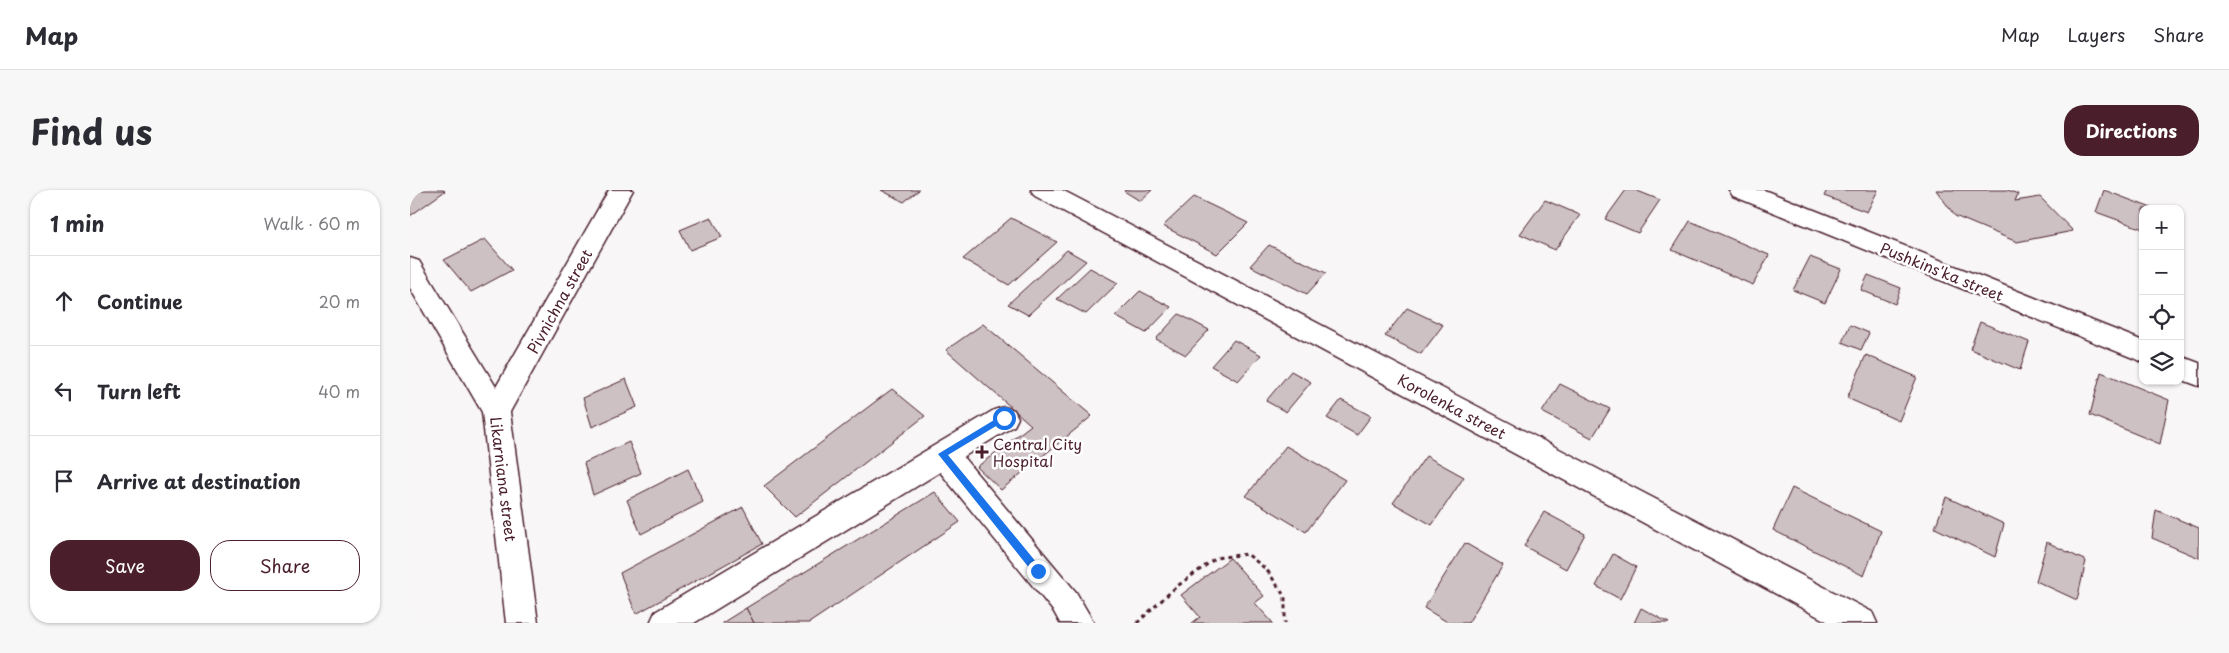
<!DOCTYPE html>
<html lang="en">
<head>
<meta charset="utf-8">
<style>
	body { margin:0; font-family:"Playpen Sans",sans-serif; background:#f7f7f7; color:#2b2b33 }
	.controls { position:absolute; right:15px; top:15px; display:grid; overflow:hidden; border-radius:10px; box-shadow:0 1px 4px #0004 }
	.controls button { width:45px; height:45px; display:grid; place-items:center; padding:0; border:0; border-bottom:1px solid #e1e1e2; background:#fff; color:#2b2b33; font:25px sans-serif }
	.stop { position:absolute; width:15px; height:15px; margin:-11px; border:4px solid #1a73e8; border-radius:50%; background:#fff }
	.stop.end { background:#1a73e8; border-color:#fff; box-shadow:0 1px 5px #0008 }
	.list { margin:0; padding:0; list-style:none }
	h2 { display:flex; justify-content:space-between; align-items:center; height:65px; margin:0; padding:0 20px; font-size:21px }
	h2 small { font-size:16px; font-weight:400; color:#7c7c81 }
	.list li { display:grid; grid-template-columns:32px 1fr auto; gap:15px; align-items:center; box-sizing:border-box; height:90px; padding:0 20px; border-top:1px solid #e1e1e2 }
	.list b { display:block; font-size:19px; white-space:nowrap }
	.list em { font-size:16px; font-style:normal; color:#7c7c81 }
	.actions { display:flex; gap:10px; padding:15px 20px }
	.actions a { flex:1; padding:11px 0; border:1px solid #4a1f2b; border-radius:20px; text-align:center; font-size:18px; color:#4a1f2b }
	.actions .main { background:#4a1f2b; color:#fff }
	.icon { flex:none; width:28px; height:28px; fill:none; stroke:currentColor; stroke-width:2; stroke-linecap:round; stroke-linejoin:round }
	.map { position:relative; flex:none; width:1789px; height:433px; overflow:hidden; border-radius:20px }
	header { display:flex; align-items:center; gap:30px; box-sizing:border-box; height:70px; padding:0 25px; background:#fff; border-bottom:1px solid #e1e1e2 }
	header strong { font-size:24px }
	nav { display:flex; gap:28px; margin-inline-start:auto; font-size:18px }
	.intro { display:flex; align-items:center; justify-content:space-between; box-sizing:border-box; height:120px; padding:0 30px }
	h1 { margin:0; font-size:35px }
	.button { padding:12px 22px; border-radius:20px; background:#4a1f2b; color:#fff; font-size:18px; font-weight:700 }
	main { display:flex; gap:30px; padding:0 30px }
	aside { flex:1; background:#fff; border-radius:20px; box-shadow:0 1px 4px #0004 }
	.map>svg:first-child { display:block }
</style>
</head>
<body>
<header>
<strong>Map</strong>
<nav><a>Map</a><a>Layers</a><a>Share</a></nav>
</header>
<div class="intro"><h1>Find us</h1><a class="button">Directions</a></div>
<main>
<aside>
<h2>1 min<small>Walk · 60 m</small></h2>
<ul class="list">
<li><svg class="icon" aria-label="ahead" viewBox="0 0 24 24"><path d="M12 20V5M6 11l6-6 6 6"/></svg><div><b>Continue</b></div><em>20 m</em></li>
<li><svg class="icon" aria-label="left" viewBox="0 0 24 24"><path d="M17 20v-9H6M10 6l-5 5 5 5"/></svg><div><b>Turn left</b></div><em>40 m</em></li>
<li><svg class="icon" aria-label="arrive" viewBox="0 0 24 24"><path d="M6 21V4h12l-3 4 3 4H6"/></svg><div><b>Arrive at destination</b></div></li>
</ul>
<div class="actions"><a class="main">Save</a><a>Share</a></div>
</aside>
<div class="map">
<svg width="1789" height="433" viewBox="0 0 1789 433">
	<rect width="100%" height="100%" fill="#f8f6f7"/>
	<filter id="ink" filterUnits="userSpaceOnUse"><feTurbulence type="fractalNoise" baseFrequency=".02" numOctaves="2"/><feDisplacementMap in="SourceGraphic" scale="10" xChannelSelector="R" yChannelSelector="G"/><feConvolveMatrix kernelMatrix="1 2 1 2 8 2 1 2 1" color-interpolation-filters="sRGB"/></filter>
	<g filter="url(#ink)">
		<!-- building -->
		<g fill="#cdc1c4" stroke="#4a1f2b">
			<polygon points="0,0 33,0 35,1 0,26"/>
			<polygon points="471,0 509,0 494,12"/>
			<polygon points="716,0 742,0 730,11 714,1"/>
			<polygon points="1216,0 1225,0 1250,10 1228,43 1195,29"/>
			<polygon points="1417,0 1468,0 1457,22 1414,6"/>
			<polygon points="1526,0 1598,0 1608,4 1605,11 1630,7 1663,41 1607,52 1545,26"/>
			<polygon points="1694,0 1744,19 1733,19 1733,39 1686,22"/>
			<polygon points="784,7 838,33 807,64 753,36"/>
			<polygon points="1135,10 1170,25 1145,60 1110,44"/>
			<polygon points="301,27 312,47 280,60 270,40"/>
			<polygon points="601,28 647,52 599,95 553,69"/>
			<polygon points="1280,31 1359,65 1343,95 1262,60"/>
			<polygon points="75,49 102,80 61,102 34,70"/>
			<polygon points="859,55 916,83 897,104 840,76"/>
			<polygon points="657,60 676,71 618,125 598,114"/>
			<polygon points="1400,67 1431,79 1415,113 1383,100"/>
			<polygon points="680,78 708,93 676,124 647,109"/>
			<polygon points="1458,85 1491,98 1485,114 1451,100"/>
			<polygon points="730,101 761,117 736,143 705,126"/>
			<polygon points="997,118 1033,135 1011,164 975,146"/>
			<polygon points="769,124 799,140 776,165 746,149"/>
			<polygon points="1570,132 1619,152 1610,180 1560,159"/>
			<polygon points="573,134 682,226 591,300 567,277 621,235 536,160"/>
			<polygon points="1440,135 1459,143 1451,160 1432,152"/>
			<polygon points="824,150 851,165 828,191 801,176"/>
			<polygon points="1456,165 1507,187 1489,231 1437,208"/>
			<polygon points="881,181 901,192 876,222 856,211"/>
			<polygon points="1691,182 1759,210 1750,254 1680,225"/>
			<polygon points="216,189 227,217 182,237 173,208"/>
			<polygon points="1150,194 1200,219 1182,248 1132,222"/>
			<polygon points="482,199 515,226 385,327 354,296"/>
			<polygon points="931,210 961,226 947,245 917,228"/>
			<polygon points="219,252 231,283 183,305 174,273"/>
			<polygon points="876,256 935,290 896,342 836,306"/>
			<polygon points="1016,266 1054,287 1022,335 983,313"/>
			<polygon points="278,279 293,312 231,344 217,310"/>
			<polygon points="1382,298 1471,341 1454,386 1363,340"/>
			<polygon points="525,302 550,332 399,433 344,433 336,418"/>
			<polygon points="1536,307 1594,334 1585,367 1525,338"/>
			<polygon points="333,317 352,354 226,424 210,383"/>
			<polygon points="1746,320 1789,338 1789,368 1742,348"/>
			<polygon points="1134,322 1175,344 1156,379 1114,356"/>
			<polygon points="1637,352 1676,371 1667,410 1626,391"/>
			<polygon points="1055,353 1093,375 1058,433 1039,433 1014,418"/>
			<polygon points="1203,364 1226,377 1210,409 1186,396"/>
			<polygon points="820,368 854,406 845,413 863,433 782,433 790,427 771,405"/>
			<polygon points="336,418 344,433 312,433"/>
			<polygon points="1231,418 1259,433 1224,433"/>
		</g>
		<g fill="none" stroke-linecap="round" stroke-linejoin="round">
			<!-- minor casing -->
			<g stroke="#4a1f2b" stroke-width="3">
				<g id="minor">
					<polygon points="199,0 223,0 100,222 128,433 96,433 72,222 0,98 0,68 9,71 86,197"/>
					<polygon points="621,0 652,0 1462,422 1467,433 1420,433 625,6"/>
					<polygon points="1319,0 1354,0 1733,151 1733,172 1323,6"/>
					<polygon points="1770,166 1789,173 1789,196 1770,189"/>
					<polygon points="594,217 604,220 608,228 604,236 553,267 666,402 684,433 650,433 644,422 530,282 284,433 240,433 245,422 584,220"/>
				</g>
			</g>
			<!-- path -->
			<polyline stroke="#4a1f2b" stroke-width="3" stroke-dasharray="4 4" stroke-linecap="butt" points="727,433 766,397 806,368 837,364 857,380 875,407 875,433"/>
			<!-- minor -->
			<use href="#minor" fill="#fff" fill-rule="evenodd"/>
		</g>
	</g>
	<!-- route -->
	<polygon fill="#1a73e8" points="594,224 598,228 596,230 538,265 631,378 632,381 628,385 624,384 528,264"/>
	<!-- markers -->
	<path fill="#4a1f2b" stroke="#fff" stroke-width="2" d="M569.5 254.5h5v5h5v5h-5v5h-5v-5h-5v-5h5z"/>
	<g text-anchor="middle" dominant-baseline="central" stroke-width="5" stroke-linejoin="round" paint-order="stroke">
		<!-- street labels -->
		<g font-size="15" fill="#4a1f2b" stroke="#fff">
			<text transform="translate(1532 81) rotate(22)">Pushkins'ka street</text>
			<text transform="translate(149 111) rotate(-61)">Pivnichna street</text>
			<text transform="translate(1042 216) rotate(28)">Korolenka street</text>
			<text transform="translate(94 289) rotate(83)">Likarniana street</text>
		</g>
		<!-- poi labels -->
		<g font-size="15" fill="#4a1f2b" stroke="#fff" text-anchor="start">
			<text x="583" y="253">Central City<tspan x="583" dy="17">Hospital</tspan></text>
		</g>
	</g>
</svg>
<div class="controls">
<button>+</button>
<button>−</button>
<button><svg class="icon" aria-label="locate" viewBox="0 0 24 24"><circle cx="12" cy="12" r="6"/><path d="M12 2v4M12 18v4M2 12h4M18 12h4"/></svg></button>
<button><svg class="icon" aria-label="layers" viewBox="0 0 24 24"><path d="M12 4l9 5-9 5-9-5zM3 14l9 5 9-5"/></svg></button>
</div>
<div class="stop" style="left:594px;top:228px"></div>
<div class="stop end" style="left:628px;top:381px"></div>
</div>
</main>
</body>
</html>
